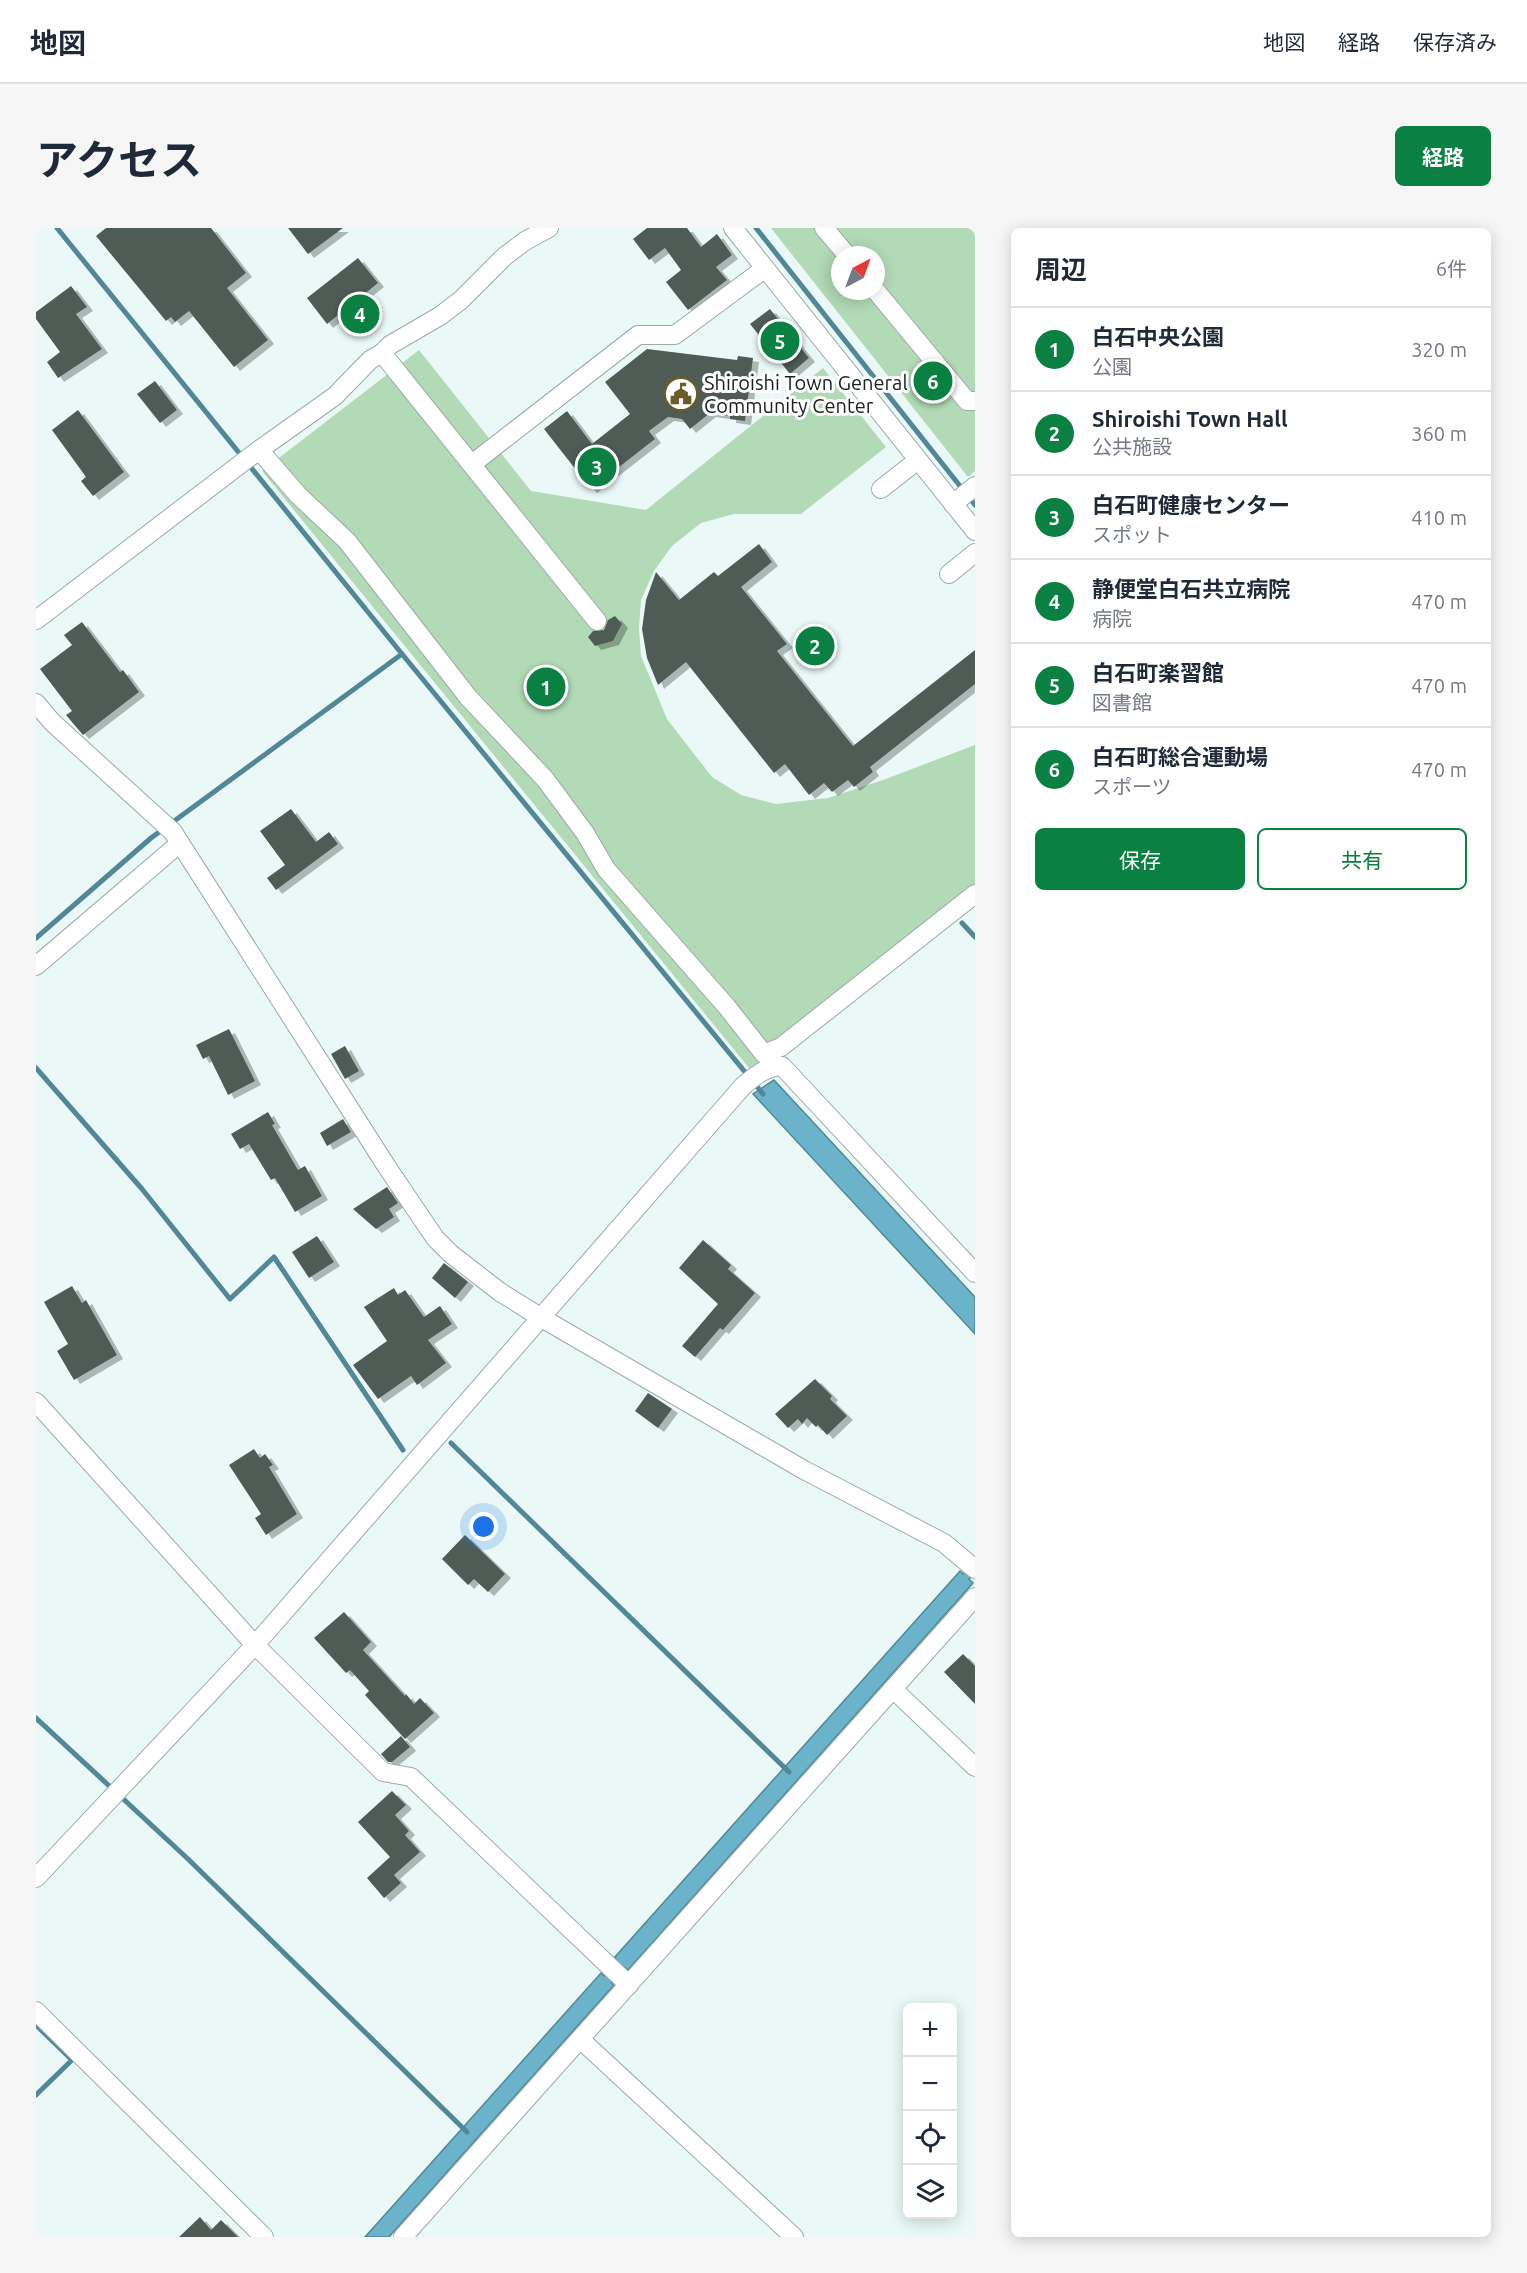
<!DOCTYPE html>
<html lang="ja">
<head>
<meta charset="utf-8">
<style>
	body { margin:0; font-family:Ubuntu,"Noto Sans JP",sans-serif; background:#f6f6f7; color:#1f2937 }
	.controls { position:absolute; right:18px; bottom:18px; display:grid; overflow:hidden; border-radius:9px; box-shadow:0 3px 15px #0003 }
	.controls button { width:54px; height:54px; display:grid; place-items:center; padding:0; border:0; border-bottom:2px solid #e0e1e3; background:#fff; color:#1f2937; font:30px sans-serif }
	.compass { position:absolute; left:795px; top:18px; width:54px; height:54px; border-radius:50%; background:#fff; box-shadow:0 3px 15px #0003; rotate:41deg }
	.you { position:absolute; left:448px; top:1299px; width:21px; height:21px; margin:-15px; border:4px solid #fff; border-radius:50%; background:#1a73e8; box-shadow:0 0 0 9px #1a73e833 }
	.badge { display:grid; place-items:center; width:39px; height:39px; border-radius:50%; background:#0b8043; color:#fff; font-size:20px; font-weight:700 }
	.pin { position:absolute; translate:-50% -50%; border:3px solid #fff; box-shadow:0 2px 6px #0006 }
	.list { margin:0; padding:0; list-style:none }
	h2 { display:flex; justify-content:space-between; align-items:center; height:78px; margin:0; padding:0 24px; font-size:26px }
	h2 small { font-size:20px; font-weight:400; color:#747a83 }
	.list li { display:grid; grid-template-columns:39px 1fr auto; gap:18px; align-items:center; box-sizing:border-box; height:84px; padding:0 24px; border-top:2px solid #e0e1e3 }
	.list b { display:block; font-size:22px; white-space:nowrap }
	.list p { margin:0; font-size:20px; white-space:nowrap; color:#747a83 }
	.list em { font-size:20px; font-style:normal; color:#747a83 }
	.actions { display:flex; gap:12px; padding:18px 24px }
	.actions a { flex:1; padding:14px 0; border:2px solid #0b8043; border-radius:9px; text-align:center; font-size:21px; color:#0b8043 }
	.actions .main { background:#0b8043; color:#fff }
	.icon { flex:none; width:33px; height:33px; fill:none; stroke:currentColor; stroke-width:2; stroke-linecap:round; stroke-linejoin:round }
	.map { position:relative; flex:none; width:939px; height:2009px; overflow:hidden; border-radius:9px }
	header { display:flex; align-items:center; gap:36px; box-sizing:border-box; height:84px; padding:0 30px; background:#fff; border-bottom:2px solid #e0e1e3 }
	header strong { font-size:28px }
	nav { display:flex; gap:33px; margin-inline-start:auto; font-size:21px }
	.intro { display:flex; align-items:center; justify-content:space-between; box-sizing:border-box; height:144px; padding:0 36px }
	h1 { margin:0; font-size:42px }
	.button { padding:15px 27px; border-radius:9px; background:#0b8043; color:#fff; font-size:21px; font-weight:700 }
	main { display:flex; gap:36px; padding:0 36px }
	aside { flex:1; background:#fff; border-radius:9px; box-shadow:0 3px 15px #0003 }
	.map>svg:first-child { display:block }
</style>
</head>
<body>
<header>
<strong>地図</strong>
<nav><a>地図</a><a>経路</a><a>保存済み</a></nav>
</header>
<div class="intro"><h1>アクセス</h1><a class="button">経路</a></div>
<main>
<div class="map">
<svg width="939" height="2009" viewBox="0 0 939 2009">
	<defs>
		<filter id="shadow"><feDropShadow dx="6" dy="4" stdDeviation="0" flood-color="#0004"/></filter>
	</defs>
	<rect width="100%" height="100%" fill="#eaf9f7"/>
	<!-- green -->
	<g fill="#b2dab7" fill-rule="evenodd">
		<path d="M735,0H939V243L932,249ZM804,27H840V63H804Z"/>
		<polygon points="383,122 495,263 610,282 787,140 850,219 765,286 698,286 665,295 636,318 618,343 605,372 603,401 605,428 631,491 676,549 705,567 740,576 792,570 847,552 939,517 939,672 745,826 713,840 226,243"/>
	</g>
	<!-- water -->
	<g fill="#6ab3ca" stroke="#528796" stroke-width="1.5">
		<polygon points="738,852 939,1069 939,1106 717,866"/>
		<polygon points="939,1333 939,1345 933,1351 937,1355 592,1742 588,1739 575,1754 578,1757 353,2009 329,2009 565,1745 568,1748 581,1733 578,1730 924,1343 927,1346"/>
	</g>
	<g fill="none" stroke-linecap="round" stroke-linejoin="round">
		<!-- stream -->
		<g stroke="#528796" stroke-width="5">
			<polyline points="21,0 366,426 727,866"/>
			<polyline points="720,0 939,277"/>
			<polyline points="926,695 939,709"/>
			<polyline points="0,710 115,610 366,426"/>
			<polyline points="0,840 106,961 194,1071 238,1029 367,1222"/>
			<polyline points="415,1215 753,1544"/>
			<polyline points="0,1490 152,1631 431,1904"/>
			<polyline points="0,1797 36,1832 0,1867"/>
		</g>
	</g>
	<!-- building -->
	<g fill="#505c57" filter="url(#shadow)">
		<polygon points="70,0 175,0 210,45 191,60 232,112 198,139 153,83 139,94 135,89 130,93 60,8"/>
		<polygon points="252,0 307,0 272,26"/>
		<polygon points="611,0 651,0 665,19 681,6 696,27 680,39 691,52 652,82 630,54 645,42 629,20 613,32 597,11"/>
		<polygon points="322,30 342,55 291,96 271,70"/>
		<polygon points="35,58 51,79 40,86 66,121 22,150 11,134 24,124 0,91 0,84"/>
		<polygon points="734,81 773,130 754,146 714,96"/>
		<polygon points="611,121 701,132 702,128 717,130 709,193 694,191 694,188 674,185 654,201 646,191 632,189 613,203 619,211 555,261 508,201 531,183 556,216 594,186 569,154"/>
		<polygon points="119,153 141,182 124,195 101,166"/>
		<polygon points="42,182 88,244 57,268 45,253 50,249 16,202"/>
		<polygon points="723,316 736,334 705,359 751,416 741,423 817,518 939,422 939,456 834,539 837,544 818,559 812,552 796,564 788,555 773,567 749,536 738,545 650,434 622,457 611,430 606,401 610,372 620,344 643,372 678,344 682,348"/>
		<polygon points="579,388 586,396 577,413 559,418 552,409 557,403 568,402 572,392"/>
		<polygon points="46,394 84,444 87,442 103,464 47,507 30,487 36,483 4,441 36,417 28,407"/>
		<polygon points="255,581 280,614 293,604 302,616 240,662 231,650 249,637 224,603"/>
		<polygon points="193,801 219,853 192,867 173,828 167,831 160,817"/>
		<polygon points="309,818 323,843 309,851 295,826"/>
		<polygon points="232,884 239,896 236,897 262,942 269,938 286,968 259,984 239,950 235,952 213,916 204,921 195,906"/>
		<polygon points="307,891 315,904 291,918 284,905"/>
		<polygon points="351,959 362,975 353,981 358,989 340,1001 317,981"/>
		<polygon points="281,1008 298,1034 273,1050 256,1024"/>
		<polygon points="667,1012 695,1037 692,1041 719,1065 687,1102 684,1100 659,1129 646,1118 682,1076 643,1040"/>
		<polygon points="408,1035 432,1054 419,1070 396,1050"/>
		<polygon points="36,1058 46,1075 50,1072 81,1127 38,1152 21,1123 32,1116 8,1074"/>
		<polygon points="358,1060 362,1067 369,1062 388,1089 404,1078 416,1096 392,1112 410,1135 381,1157 375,1148 342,1171 317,1137 351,1113 328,1079"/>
		<polygon points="779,1151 796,1168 794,1171 811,1188 791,1207 782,1197 780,1199 771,1190 766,1196 762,1191 752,1200 739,1186"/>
		<polygon points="612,1165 636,1181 622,1200 599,1183"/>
		<polygon points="218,1221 224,1230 229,1226 237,1237 233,1239 261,1286 230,1307 219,1290 225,1286 193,1237"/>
		<polygon points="429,1307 469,1346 452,1364 438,1351 432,1357 406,1331"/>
		<polygon points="308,1384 335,1414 327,1422 369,1468 370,1466 378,1476 384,1470 398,1485 369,1511 329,1467 333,1463 314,1442 310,1445 278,1410"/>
		<polygon points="927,1426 939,1438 939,1476 908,1444"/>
		<polygon points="365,1508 374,1519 356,1534 352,1534 345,1526"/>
		<polygon points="356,1563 370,1577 359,1587 373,1603 369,1607 384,1624 358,1647 365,1655 348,1670 331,1650 354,1629 322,1594"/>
		<polygon points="164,1989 175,2002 185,1992 202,2009 143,2009"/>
	</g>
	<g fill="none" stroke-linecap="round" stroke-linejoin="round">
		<!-- minor casing -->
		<g stroke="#9caaa8" stroke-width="20">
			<g id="minor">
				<polyline points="697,0 939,303"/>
				<polyline points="788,0 811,27"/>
				<polyline points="840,63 931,173 939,173"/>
				<polyline points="346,125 561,393"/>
				<polyline points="223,222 262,267 311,313 432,469 509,551 549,605 570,641 691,779 728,826 745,819 939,666"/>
				<polyline points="436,236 602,107 639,107 728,41"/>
				<polyline points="845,261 882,232"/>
				<polyline points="917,276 939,258"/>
				<polyline points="913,346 939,325"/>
				<polyline points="0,392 223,222 299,168 334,132 346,125 354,117 404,88 425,72 469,28 489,13 513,0"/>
				<polyline points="0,475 16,494 137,604 351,939 399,1010 415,1026 464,1064 504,1089 768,1242 908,1315 939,1341"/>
				<polyline points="0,738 144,615"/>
				<polyline points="0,1174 219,1417 347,1544 375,1549 593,1757"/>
				<polyline points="857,1461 939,1539"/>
				<path d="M0,1650L219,1417L707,858C719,848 729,839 746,838L939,1045"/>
				<polyline points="0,1783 228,2009"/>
				<polyline points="544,1811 758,2009"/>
				<polyline points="367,2009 939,1369"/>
			</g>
		</g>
		<!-- minor -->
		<use href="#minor" stroke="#fff" stroke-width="18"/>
	</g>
	<!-- icons -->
	<defs>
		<g id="civic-ring" transform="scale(1.725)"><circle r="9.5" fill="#fff" stroke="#6a5c29" stroke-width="1.5"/><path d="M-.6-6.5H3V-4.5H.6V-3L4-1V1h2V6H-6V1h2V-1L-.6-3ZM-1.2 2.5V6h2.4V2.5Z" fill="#6a5c29"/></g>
	</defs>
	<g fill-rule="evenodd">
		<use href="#civic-ring" x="645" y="166"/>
	</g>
	<g text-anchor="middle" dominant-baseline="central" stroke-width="6" stroke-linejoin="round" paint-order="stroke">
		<!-- poi labels -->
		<g font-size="20" fill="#191f1e" stroke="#fff" text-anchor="start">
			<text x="668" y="154">Shiroishi Town General<tspan x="668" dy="23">Community Center</tspan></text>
		</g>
	</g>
</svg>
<div class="controls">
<button>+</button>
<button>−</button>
<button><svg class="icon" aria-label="locate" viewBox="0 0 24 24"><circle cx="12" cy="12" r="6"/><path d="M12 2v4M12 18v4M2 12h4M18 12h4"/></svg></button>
<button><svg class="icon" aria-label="layers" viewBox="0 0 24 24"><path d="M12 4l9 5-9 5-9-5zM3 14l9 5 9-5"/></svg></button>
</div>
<svg class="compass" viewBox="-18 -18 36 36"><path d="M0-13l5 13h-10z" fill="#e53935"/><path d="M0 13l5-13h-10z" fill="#747a83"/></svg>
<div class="you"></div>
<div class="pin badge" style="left:510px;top:459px">1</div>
<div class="pin badge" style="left:779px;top:418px">2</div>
<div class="pin badge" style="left:561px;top:239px">3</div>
<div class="pin badge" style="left:324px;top:86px">4</div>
<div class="pin badge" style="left:744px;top:113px">5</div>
<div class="pin badge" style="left:897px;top:153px">6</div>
</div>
<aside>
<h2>周辺<small>6件</small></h2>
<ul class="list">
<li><span class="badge">1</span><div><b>白石中央公園</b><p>公園</p></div><em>320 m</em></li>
<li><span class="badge">2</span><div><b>Shiroishi Town Hall</b><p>公共施設</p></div><em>360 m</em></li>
<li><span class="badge">3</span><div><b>白石町健康センター</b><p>スポット</p></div><em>410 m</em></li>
<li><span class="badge">4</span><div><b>静便堂白石共立病院</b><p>病院</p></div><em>470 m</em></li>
<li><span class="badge">5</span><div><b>白石町楽習館</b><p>図書館</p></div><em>470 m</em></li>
<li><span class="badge">6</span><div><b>白石町総合運動場</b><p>スポーツ</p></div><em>470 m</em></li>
</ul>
<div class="actions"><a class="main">保存</a><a>共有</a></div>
</aside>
</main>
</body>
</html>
